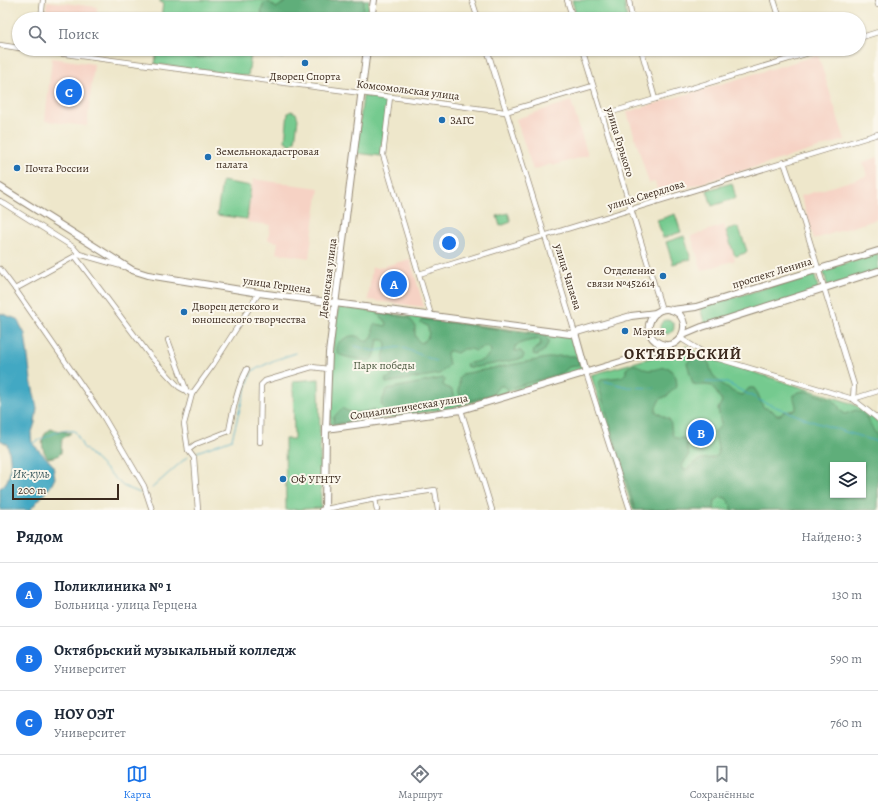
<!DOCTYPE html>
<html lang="ru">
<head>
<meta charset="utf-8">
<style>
	body { margin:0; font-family:Alegreya,serif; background:#f6f6f7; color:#1f2937 }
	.controls { position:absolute; right:12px; bottom:12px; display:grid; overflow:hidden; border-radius:0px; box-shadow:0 1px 3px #0004 }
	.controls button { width:36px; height:36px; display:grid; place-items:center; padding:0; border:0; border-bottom:1px solid #e0e1e3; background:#fff; color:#1f2937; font:20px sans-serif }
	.scale { position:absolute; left:12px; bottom:10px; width:107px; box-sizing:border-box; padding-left:4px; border:2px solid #3b2a1e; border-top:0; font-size:11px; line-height:14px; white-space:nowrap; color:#3b2a1e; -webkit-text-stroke:3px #fbf7ec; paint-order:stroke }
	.you { position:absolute; left:449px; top:243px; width:14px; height:14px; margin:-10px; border:3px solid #fff; border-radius:50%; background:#1a73e8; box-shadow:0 0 0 6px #1a73e833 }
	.badge { display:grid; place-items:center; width:26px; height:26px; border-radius:50%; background:#1a73e8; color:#fff; font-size:13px; font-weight:700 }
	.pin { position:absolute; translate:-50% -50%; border:2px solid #fff; box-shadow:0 1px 4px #0006 }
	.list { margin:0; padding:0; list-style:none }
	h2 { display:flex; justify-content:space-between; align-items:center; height:52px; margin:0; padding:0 16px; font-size:17px }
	h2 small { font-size:13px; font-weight:400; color:#747a83 }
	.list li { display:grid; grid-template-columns:26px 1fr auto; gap:12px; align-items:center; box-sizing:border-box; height:64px; padding:0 16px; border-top:1px solid #e0e1e3 }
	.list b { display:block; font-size:15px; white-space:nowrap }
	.list p { margin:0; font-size:13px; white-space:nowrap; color:#747a83 }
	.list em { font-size:13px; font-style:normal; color:#747a83 }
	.icon { flex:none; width:22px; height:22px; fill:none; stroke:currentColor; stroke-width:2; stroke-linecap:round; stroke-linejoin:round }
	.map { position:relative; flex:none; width:878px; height:510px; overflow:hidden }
	.search { position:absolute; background:#fff; box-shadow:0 1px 3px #0004; left:12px; right:12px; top:12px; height:44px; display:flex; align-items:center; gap:10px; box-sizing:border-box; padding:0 14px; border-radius:22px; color:#747a83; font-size:15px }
	.sheet { height:244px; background:#fff }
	nav { display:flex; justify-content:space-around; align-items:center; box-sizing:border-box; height:56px; border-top:1px solid #e0e1e3; background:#fff; font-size:11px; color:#747a83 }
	nav a { display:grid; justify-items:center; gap:2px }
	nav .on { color:#1a73e8 }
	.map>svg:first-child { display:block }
</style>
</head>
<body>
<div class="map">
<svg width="878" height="510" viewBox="0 0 878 510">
	<rect width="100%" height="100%" fill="#fbf7ec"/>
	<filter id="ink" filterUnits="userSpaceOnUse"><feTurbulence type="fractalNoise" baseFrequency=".025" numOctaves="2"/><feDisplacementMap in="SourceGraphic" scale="8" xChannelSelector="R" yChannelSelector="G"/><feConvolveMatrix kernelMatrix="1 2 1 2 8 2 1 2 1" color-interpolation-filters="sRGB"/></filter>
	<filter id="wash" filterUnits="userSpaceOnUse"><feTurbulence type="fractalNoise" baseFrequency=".012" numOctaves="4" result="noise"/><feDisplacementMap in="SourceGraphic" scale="16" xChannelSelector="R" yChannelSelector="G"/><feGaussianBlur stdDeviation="0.9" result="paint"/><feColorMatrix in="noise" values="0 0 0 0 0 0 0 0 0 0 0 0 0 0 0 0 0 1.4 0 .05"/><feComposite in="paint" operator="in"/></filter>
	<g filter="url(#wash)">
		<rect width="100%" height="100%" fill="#eee7cb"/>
		<!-- built -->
		<g fill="#f6d2c4">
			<polygon points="47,1 97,7 96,19 45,19"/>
			<polygon points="818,55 845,140 659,196 655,182 649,183 627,112"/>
			<polygon points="52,58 94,64 87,126 45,121"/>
			<polygon points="571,101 588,155 552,166 551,164 533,170 516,119"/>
			<polygon points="878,157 878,219 814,239 801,196 867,176 863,162"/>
			<polygon points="253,179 319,188 309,258 276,253 278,242 268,240 270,225 247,222"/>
			<polygon points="724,225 735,260 702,271 691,236"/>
			<polygon points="410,259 424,307 368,300 372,267 378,268"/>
		</g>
		<!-- green -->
		<g fill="#74ca8f" stroke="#587a56" fill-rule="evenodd">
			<polygon points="160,0 369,0 367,19 161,19 163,3 160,2"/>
			<polygon points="572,0 624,0 627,19 577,19"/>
			<polygon points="157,49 285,49 283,58 251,54 248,76 155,64"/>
			<polygon points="363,96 388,99 381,156 356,153"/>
			<polygon points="291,111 296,113 298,119 295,141 291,145 285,141 288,113"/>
			<polygon points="222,181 251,186 247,219 217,215"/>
			<polygon points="732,183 736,198 712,206 707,190"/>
			<polygon points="508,213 511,222 500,226 497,216"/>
			<polygon points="675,214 681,232 663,238 657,220"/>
			<polygon points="736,227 739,228 747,251 745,253 736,256 734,254 726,231 728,229"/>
			<polygon points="684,236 691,259 673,264 666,242"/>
			<polygon points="878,253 878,272 828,287 823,270"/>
			<polygon points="814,273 819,291 705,325 700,308"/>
			<polygon points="340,307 569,337 574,341 582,369 580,371 453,408 334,426 331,425 330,422 331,358 338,309"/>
			<circle cx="667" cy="327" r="7"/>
			<path d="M686,346L705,357L848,402L859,407L878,422V510H633L591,375L660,355L673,354L681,350ZM833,465H863V495H833Z"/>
			<polygon points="319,379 321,508 286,510 285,439 294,439 293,381"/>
		</g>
		<!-- forest -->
		<g fill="#5fae7a" stroke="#4d6c4c" fill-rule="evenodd">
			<path d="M286,0H304V3L306,4C313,0 317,2 325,0H364L363,19H294L288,17L285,19H263L261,11L264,3C269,1 273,4 276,8L284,3Z"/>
			<path d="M186,49H220C217,56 200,59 193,57C192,56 188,54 187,53Z"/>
			<path d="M378,313L409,318L415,325V336L420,343C428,341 431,333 427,326L420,322L422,319L542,335L545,336L549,341L545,350L537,355L533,354L534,350L541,345L540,339L524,342L515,346V351H521L524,355L523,358L520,359L477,367H467L466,364L483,360L487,357L491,351L489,347H484L475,351L471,349H463L457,353L451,351H448L447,354L449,365L441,373L439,374L386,383L385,379L392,377C388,373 383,366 383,360C383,352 389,347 384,340H378C376,348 377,357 369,361C360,359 343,358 337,353V344C346,337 355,331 364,341H369L373,336V326L376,324L386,326L387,324L385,320L378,315Z"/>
			<path d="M558,356H575L578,359L579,364L576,366L569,367L562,373L508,389H507L503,386H499L493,394L470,401H463C456,390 460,388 459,378L462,374Z"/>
			<path d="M693,357C698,357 703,359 708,362C710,364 710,368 711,371C714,380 734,395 743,395L749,388H754L758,394L763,407L773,411L776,415H781L783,412L796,410C797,404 793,400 794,395L798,392L805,391L833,400L838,405L840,410L845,414L856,410C869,414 870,428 878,436V510H731V505L726,498L720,497L715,501L714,510H635L598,384L602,379L622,377L626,373V369C637,359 640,370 650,370C657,370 662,366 669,368L676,377L677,386L667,396L660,399L656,407V412L670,420C673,433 669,442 688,437L689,438V441C685,450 687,446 689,454L682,466L684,470H686C691,467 693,462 699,460C706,457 712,460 718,455C719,449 716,439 714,433L721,425L718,409L722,401L712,386C705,384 699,386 693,384L687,363ZM833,465H863V495H833Z"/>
			<polygon points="443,378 445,380 443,384 444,386 452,390 454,400 453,404 392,415 389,414 381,404 386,391 388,389"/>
			<path d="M342,408C351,415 364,412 374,409L381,413L383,416L335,424L333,423L334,417Z"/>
			<path d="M51,429L71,433L62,439L61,453L58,456L48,458C41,450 39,435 51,429Z"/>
		</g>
		<!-- water -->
		<path fill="#43a8c3" stroke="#3f6970" d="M0,313L17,319L25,334L31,380L37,408L35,423L31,435L32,443L53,465L55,478L51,486L30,510H0V488C14,480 11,457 7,444L0,440Z"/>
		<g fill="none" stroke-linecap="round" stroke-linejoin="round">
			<!-- stream -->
			<g stroke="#43a8c3" stroke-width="1">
				<polyline points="355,346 373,351 401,347 436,361"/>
				<polyline points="604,381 628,387 654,388"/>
				<polyline points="706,382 725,382 761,401 811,421 878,442"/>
				<polyline points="31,444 61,430 75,431 83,447 123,486 140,493"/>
				<polyline points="197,452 232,439 243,397 252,371 275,360 296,353"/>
				<polyline points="152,488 187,457"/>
			</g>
		</g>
	</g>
	<g filter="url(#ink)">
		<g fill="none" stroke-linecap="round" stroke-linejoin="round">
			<!-- minor casing -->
			<g stroke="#948874" stroke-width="6">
				<g id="minor">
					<polyline points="472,0 478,19"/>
					<polyline points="567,0 573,19"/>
					<polyline points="629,0 632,19"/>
					<polyline points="774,0 780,19"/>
					<polyline points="877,0 878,5"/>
					<polyline points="41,19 43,0"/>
					<polyline points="859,38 878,32"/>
					<polyline points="0,45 19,48"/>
					<polyline points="27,49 505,112 593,86"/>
					<polyline points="487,49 575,333"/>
					<polyline points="582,49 662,310"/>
					<polyline points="641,49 655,99"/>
					<polyline points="789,49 792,58"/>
					<polyline points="390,97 383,155 431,315"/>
					<polyline points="602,115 822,49"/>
					<polyline points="784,162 797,200 854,385 853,399 878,391"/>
					<polyline points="0,201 73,247 79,254"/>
					<polyline points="75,256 151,357 179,387 192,394"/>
					<polyline points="0,269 15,289 103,416 144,486 152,510"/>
					<polyline points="419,274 878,134"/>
					<polyline points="15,289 79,254 125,267"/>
					<polyline points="680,338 709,356 853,399 878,419"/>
					<polyline points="168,340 187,392"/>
					<polyline points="586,373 630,510"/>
					<polyline points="461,410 492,510"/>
					<polyline points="260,442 261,385 265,381 312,367 328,369"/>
					<path d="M188,450L196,444L229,431C233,410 237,388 247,369"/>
					<polyline points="375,499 377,510"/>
					<polyline points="198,510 194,458 188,450 184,424 192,394 213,365 259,293"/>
					<polyline points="321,510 375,499 435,490 438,510"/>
				</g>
			</g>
			<!-- major casing -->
			<g stroke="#948874" stroke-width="8">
				<g id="major">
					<polyline points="371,19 374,0"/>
					<polyline points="0,187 132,270 148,275 259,293 570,334 631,316 656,313"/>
					<polyline points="672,310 696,307 878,251"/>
					<polyline points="575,333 586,373"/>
					<polyline points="683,335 702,327 878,271"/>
					<path d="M326,429L461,410L644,355C651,352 657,348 664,346C666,345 670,345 673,344C680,341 685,332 684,324C683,319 680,314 676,312C653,298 634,338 665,345"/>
					<polyline points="325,510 326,429 329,353 367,49"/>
				</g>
			</g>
			<!-- minor -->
			<use href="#minor" stroke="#fff" stroke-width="4.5"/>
			<!-- major -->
			<use href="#major" stroke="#fff" stroke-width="6"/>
		</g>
	</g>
	<!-- markers -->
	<g fill="#1f6fb2" stroke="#fbf7ec" stroke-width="1.5">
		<circle cx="305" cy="63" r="4"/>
		<circle cx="442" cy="120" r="4"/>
		<circle cx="208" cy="157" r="4"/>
		<circle cx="17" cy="168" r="4"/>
		<circle cx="663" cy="276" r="4"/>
		<circle cx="184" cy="312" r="4"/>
		<circle cx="625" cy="331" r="4"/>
		<circle cx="283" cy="479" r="4"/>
	</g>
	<g text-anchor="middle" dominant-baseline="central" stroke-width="4" stroke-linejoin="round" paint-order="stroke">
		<!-- poi labels -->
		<g font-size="11" fill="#3b2a1e" stroke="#fbf7ec" text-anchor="start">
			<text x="305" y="76" text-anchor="middle">Дворец Спорта</text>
			<text x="450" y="120">ЗАГС</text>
			<text x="216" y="151">Земельнокадастровая<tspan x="216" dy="13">палата</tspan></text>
			<text x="25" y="168">Почта России</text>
			<text x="655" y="270" text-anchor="end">Отделение<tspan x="655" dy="13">связи №452614</tspan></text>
			<text x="192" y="306">Дворец детского и<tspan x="192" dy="13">юношеского творчества</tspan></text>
			<text x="633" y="331">Мэрия</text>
			<text x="291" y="479">ОФ УГНТУ</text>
		</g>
		<!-- street labels -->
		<g font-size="11" fill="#3b2a1e" stroke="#fbf7ec">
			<text transform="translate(408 90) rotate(7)">Комсомольская улица</text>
			<text transform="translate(620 142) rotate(73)">улица Горького</text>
			<text transform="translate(646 195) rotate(-17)">улица Свердлова</text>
			<text transform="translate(772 273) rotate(-17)">проспект Ленина</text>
			<text transform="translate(568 277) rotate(73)">улица Чапаева</text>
			<text transform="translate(328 278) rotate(-83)">Девонская улица</text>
			<text transform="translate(277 285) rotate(8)">улица Герцена</text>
			<text transform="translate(409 407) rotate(-9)">Социалистическая улица</text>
		</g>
		<!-- park labels -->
		<g font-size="11" fill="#4c5a40" stroke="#fbf7ec">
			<text x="384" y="365">Парк победы</text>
		</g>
		<!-- water labels -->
		<g font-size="12" font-style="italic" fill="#3e5c60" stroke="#fbf7ec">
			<text x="31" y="474">Ик-куль</text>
		</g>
		<!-- district labels -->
		<g font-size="15" font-weight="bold" letter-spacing="1" fill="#3b2a1e" stroke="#fbf7ec">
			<text x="683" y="354">ОКТЯБРЬСКИЙ</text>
		</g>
	</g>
</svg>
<div class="controls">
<button><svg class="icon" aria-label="layers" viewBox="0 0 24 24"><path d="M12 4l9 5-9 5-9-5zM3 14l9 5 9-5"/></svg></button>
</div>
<div class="scale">200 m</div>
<div class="you"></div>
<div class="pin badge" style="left:394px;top:284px">A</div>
<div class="pin badge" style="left:701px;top:433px">B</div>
<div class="pin badge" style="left:69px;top:92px">C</div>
<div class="search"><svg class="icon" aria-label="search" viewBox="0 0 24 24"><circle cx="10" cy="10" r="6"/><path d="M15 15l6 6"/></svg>Поиск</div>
</div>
<section class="sheet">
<h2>Рядом<small>Найдено: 3</small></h2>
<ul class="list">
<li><span class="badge">A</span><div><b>Поликлиника № 1</b><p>Больница · улица Герцена</p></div><em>130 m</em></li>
<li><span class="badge">B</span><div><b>Октябрьский музыкальный колледж</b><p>Университет</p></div><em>590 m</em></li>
<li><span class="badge">C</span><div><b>НОУ ОЭТ</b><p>Университет</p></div><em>760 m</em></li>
</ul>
</section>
<nav>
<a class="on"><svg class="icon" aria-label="map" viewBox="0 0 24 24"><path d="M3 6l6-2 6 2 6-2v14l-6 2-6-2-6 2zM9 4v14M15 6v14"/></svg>Карта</a>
<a><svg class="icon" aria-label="directions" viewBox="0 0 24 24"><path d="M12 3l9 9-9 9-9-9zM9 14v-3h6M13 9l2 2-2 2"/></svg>Маршрут</a>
<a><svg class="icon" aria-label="saved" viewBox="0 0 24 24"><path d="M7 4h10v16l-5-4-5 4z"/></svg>Сохранённые</a>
</nav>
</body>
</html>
